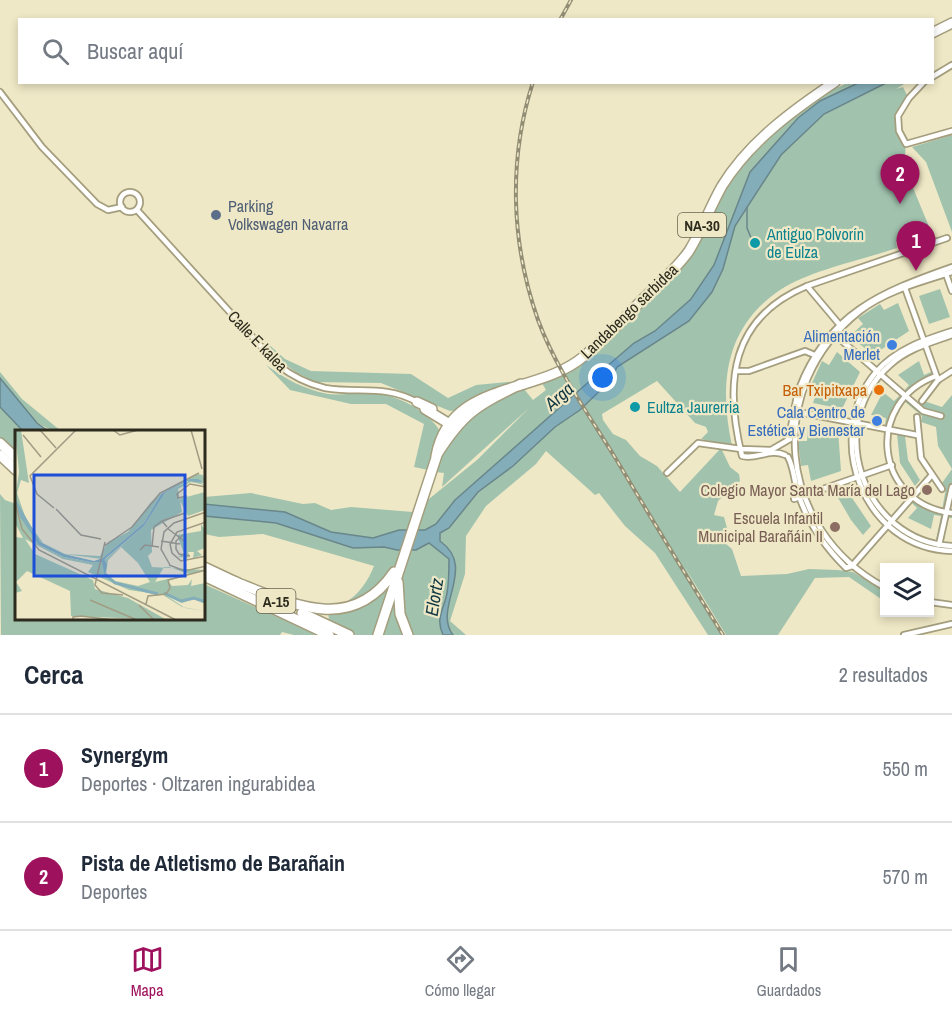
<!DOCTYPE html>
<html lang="es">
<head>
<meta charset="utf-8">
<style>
	body { margin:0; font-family:"Archivo Narrow",sans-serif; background:#f2f2f3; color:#1f2937 }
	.controls { position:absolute; right:18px; bottom:18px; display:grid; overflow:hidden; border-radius:0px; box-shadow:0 3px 9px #0003 }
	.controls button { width:54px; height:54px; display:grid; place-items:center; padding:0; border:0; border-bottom:2px solid #e0e1e3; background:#fff; color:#1f2937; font:30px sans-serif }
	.you { position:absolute; left:603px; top:378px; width:21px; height:21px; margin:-15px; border:4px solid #fff; border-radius:50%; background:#1a73e8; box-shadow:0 0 0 9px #1a73e833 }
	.badge { display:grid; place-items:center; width:39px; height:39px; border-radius:50%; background:#9e115c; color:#fff; font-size:20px; font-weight:700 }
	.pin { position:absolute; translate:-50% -50px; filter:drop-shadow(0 2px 3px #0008) }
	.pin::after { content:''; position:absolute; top:32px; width:21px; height:18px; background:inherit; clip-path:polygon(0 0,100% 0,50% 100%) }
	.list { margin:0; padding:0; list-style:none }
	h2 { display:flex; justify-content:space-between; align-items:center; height:78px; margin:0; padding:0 24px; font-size:26px }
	h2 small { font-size:20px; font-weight:400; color:#747a83 }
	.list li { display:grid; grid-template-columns:39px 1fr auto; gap:18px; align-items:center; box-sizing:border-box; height:108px; padding:0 24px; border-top:2px solid #e0e1e3 }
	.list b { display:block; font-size:22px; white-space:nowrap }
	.list p { margin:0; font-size:20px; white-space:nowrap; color:#747a83 }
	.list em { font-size:20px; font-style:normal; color:#747a83 }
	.icon { flex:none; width:33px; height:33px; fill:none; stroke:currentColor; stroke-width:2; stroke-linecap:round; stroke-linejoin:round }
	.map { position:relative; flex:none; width:952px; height:635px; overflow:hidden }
	.search { position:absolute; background:#fff; box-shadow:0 3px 9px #0003; left:18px; right:18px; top:18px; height:66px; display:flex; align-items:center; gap:15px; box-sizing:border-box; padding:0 21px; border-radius:0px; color:#747a83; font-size:22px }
	.sheet { height:294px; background:#fff }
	nav { display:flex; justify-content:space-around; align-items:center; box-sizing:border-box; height:84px; border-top:2px solid #e0e1e3; background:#fff; font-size:16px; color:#747a83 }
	nav a { display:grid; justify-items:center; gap:3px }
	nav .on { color:#9e115c }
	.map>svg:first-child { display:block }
</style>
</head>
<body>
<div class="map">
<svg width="952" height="635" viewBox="0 0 952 635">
	<rect width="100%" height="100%" fill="#efe8c6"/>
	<!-- green -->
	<g fill="#a1c3ae">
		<path d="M847,83H858L820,101L798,118L750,171L714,265L691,299L655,331L634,343L584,386L455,500L436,524L425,530H399L373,538L331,532L285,512L204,504V497L251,493L303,504L315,503L331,510L351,507L413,512L477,460L529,408L442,487L444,473L435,472C457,418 471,409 524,389L533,400L546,390L542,383L568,370L689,256L707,231L713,208L737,171L785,123L828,92Z"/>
		<path d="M886,83H906L896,89L903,87L908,97L896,117L897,130L906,144L904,166L930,229L896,242L897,248C862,260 811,270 780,290C724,328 719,385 732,446L701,439L708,432L706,427L695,423L657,381L602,414L603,420L613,434L626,440L640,456L657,466L680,492L721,448L730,467L739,474L740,481L718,501L714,515L724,517L727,528L725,543L732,549L741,576L787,574L809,569L838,570L853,572L884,591V601L849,577L815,578L778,635H726L684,566L723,635H708L655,553L625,526L599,493L595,495L546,451L536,464L486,506L466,536L465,574L450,621L466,635H356L329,621L328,608C351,606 366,586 374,566L263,534L219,537L204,534V516L276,523L353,548L449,528L478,492L513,466L555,427L580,410L611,380L617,367L689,321L712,291L723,269L735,226L781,155L824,114Z"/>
		<polygon points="952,135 952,232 926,162 912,147"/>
		<polygon points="940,289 950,317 929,324 919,296"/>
		<polygon points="898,303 909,331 873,355 850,336 863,324 858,318 880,304 884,310"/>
		<polygon points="265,341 285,359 311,371 411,374 448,398 476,385 519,381 472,399 460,410 450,411 381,383 315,382 297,373 279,360"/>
		<polygon points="837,352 860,372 842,409 813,403 818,388 811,385 822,361 829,365"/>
		<polygon points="919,361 924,375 931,372 933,379 922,384 909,395 919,404 927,402 942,407 952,395 952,496 949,512 952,512 952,518 948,518 944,541 936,540 941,516 934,515 931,529 908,518 917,508 912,503 916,498 942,510 946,488 942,483 952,469 938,446 936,427 921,422 922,416 904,401 891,426 885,425 886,418 871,415 883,392 894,401 900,395 884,380 886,377 904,391 909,385 898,375"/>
		<path d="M266,365C286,379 303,389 328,394C343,396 359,391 374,393C398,395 428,411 440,431L428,470L414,467L424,424L386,404H351L290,390Z"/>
		<path d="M0,372L22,399L61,431C33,431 17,398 0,378Z"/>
		<polygon points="0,407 23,431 16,431 16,453 0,437"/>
		<polygon points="808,425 838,430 841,471 811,481 808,465 801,466 798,441 807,441"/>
		<polygon points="897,434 905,436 908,460 920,480 915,486 900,463"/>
		<polygon points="848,492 871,526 863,535 851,520 837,496"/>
		<polygon points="0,494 5,500 16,504 16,618 204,618 204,584 317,635 294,635 282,632 280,635 1,635"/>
	</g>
	<!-- water -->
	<g fill="#83adb8" stroke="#69868a" stroke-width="1.5">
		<path d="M858,83H886L824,114L781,155L735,226L723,269L712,292L689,321L617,367L611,380L580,410L555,427L513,466L478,492L449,528L440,533V541C478,568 432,607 453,635H443C435,618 444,610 447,593C449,582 449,570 449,559L429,543L416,550H397L384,547L353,548L276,523L204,516V504L285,512L331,532L373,538L399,530H425L436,524L455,500L584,386L634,343L655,331L691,299L714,265L750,172L798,118L820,101Z"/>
		<polygon points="0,378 37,423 48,431 23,431 0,407"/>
	</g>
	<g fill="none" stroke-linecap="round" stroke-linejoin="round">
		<!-- stream -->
		<polyline stroke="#69868a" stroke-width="1.5" points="747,207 747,228 752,240"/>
		<!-- street casing -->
		<g stroke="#a49e7e" stroke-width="8">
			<g id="street">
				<polyline points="932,77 952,65"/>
				<polyline points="924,82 909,98 898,116 899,131 906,144 952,131"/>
				<polyline points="0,92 42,147 97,204 108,210 122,207"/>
				<circle cx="130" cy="202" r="10"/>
				<path d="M137,210L278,365C292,376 308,384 325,388C359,394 384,384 417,402"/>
				<polyline points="946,274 952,291"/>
				<polyline points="807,286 947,238"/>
				<polyline points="905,288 938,380"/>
				<path d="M952,331C924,340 896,349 876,372C822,437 863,549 952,551"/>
				<polyline points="835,335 923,411 941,416"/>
				<path d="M952,335C930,343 907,349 890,365C823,424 862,541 952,546"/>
				<polyline points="738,371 749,371 805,351 817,356"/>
				<path d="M936,376C864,402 874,504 952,513"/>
				<polyline points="922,401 938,380 952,371"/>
				<polyline points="798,412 917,435"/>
				<polyline points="917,417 921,458 942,489"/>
				<path d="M788,439C793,423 794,405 799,389C828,313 881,292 952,267"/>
				<path d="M785,455C770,448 756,460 742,456C724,383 730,318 807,286L839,324"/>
				<path d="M788,457C794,468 794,481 798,493C807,522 825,547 846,568L852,566"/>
				<polyline points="667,473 698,443 741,449 771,450 790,439"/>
				<polyline points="794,499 892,465"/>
				<polyline points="939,545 952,487"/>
				<polyline points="852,566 931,476"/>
				<path d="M884,587C777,529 763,387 860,311C886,291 921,282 952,272"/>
				<polyline points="930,602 952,605"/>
				<polyline points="904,635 952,624"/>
			</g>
		</g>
		<!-- highway casing -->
		<g stroke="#a49e7e" stroke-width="12">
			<g id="highway">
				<polyline points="932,33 952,23"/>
				<path d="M521,384C476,406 463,413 436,456C450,380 536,396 583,357C605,339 625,317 645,297C660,283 677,268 689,251C702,230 710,207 722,186C749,142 793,110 835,82"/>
				<polyline points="417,402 432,409"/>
				<polyline points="425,409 448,423 455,422"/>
				<polyline points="0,443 16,458"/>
				<polyline points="0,455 16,470"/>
				<polyline points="204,567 238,583"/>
				<polyline points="204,576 329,635"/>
				<path d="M233,581C292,604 351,635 394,572"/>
				<polyline points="398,582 400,614 408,635"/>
				<polyline points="302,613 349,635"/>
				<polyline points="378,635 438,452"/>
			</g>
		</g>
		<!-- street -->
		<use href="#street" stroke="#fff" stroke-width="4.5"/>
		<!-- highway -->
		<use href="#highway" stroke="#fff" stroke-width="9"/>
		<!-- rail casing -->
		<g stroke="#928d75" stroke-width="4">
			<g id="rail">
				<polyline points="560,20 571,0"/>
				<path d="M533,82C508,160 511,243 538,320C556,369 589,415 616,459C651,518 687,577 723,635"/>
			</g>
		</g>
		<!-- rail -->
		<use href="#rail" stroke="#efe8c6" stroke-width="1.5" stroke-dasharray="4.5" stroke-linecap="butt"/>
	</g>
	<!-- markers -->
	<circle fill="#5c6f8a" stroke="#efe8c6" stroke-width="2" cx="216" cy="215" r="6"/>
	<g fill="#0f9aa8" stroke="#efe8c6" stroke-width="2">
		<circle cx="755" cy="243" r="6"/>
		<circle cx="635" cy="407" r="6"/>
	</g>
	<g fill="#3f7fe0" stroke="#efe8c6" stroke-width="2">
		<circle cx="892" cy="345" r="6"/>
		<circle cx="877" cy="421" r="6"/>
	</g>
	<circle fill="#e8710a" stroke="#efe8c6" stroke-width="2" cx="879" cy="390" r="6"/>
	<g fill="#8d6e63" stroke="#efe8c6" stroke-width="2">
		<circle cx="927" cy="490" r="6"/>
		<circle cx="835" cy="527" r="6"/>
	</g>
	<g text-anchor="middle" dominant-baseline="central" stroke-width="4.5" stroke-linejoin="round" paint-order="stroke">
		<!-- shield labels -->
		<g fill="#efe8c6" stroke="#676450" stroke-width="1.5">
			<rect x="678" y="213" width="48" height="24" rx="4.5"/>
			<rect x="256.5" y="589" width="39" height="24" rx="4.5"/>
		</g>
		<g font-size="15" font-weight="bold" fill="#2d2b1e">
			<text x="702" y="225">NA-30</text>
			<text x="276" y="601">A-15</text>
		</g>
		<!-- service labels -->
		<g font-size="16" fill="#4e5e75" stroke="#efe8c6" text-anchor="start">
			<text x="228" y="206">Parking<tspan x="228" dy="18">Volkswagen Navarra</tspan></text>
		</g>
		<!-- culture labels -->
		<g font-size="16" fill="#0d838f" stroke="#efe8c6" text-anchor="start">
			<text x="767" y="234">Antiguo Polvorín<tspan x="767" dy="18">de Eulza</tspan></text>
			<text x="647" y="407">Eultza Jaurerria</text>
		</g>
		<!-- street labels -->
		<g font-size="16" fill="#2d2b1e" stroke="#efe8c6">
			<text transform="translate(629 311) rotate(-44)">Landabengo sarbidea</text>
			<text transform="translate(258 341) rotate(46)">Calle E kalea</text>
		</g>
		<!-- shop labels -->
		<g font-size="16" fill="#366cbe" stroke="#efe8c6" text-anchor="end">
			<text x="880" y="336">Alimentación<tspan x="880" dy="18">Merlet</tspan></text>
			<text x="865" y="412">Cala Centro de<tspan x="865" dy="18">Estética y Bienestar</tspan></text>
		</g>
		<!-- food labels -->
		<g font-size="16" fill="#c56008" stroke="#efe8c6" text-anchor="end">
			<text x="867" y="390">Bar Txipitxapa</text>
		</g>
		<!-- education labels -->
		<g font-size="16" fill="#785e54" stroke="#efe8c6" text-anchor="end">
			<text x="915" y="490">Colegio Mayor Santa María del Lago</text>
			<text x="823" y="518">Escuela Infantil<tspan x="823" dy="18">Municipal Barañáin II</tspan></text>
		</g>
		<!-- water labels -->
		<g font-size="18" font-style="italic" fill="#123943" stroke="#efe8c6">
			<text transform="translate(559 396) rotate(-41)">Arga</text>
			<text transform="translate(434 597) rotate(-81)">Elortz</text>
		</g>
	</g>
	<!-- overview -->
	<g transform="translate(15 430)">
		<rect width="190" height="190" fill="#efe8c6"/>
		<path d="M6,0L14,53L6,50L2,63L11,89L28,113L50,124L85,126L93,112L113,102L136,72L144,65L151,60L182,44L188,45L190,52L174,49L146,64L129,93L87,129L49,124L25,112L10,92L0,68L4,42L0,1ZM181,50L190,55L176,52L163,59L167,82L136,100L137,122L133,126L137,137L190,140L153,151L157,156L173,155L177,149L176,156L190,153V174L179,169L167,173L152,166L170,178L190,181L167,177L148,165L114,160L73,142L78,135L48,129L10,109L20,124L78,150L80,159L113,168L152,190L56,186L55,161L12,141L1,152L7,161L0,163V107L8,108L0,93V71L24,115L49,127L75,132L91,129L129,96L150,63L173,51ZM106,117L123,133L135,152L123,156L100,151L91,144L93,130ZM149,137H154L174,144L140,152ZM190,62V80L173,86L164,69ZM186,94L190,100V118L182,121L187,125L178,128L179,122H173L175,126L168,131V127H163L169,123L162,105L186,101Z" fill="#a1c3ae" fill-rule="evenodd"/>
		<path d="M174,49H183L190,53L172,51L150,63L129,96L89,130L92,134L90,145L96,151L90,146L87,132H75L49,127L24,115L5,87L0,71V68L25,112L49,124L79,131L88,128L129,93L146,64Z" fill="#83adb8"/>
		<path fill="none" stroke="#83adb8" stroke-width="3" d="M90,144L100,153L143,164M149,163L166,171L179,168L191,172"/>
		<path fill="none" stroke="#a19c83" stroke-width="1.5" d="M25,0L41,18M98,0L105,5L123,0M176,0L187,39M8,5L26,27M0,13V70M172,66L163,68L162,64L175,54L191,57M0,72L7,99L24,120L161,190M39,78L22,64L15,46L61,0M41,79L66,105L86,109M147,91L170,83M191,92L162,102L155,114L157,123L166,131L191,126M152,98L169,111M168,105L161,111V119L164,124L175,126M146,111L165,114M90,112L80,155L87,163L108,165M89,116L117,97L145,63L184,43M137,117L139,97L147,91L152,97M125,120L130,115L144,117M154,135L170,141L191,136M155,135L146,119L149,102L159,93L191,82M75,170L122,190M131,174L133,166L151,164L155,158L153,150L191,140M124,175L139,190M58,190V187L66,186L99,190"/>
		<path fill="#1d4ed8" fill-opacity="0.15" stroke="#1d4ed8" stroke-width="3" d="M19,45H170V146H19Z"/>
		<rect width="190" height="190" fill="none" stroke="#2d2b1e" stroke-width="3"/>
	</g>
</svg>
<div class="controls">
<button><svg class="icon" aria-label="layers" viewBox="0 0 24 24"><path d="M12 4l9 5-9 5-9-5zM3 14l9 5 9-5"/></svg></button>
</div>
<div class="you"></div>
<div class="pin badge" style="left:916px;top:271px">1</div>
<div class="pin badge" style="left:900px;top:204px">2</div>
<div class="search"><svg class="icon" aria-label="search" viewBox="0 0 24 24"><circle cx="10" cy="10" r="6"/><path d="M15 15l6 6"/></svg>Buscar aquí</div>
</div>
<section class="sheet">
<h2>Cerca<small>2 resultados</small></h2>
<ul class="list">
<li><span class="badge">1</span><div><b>Synergym</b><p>Deportes · Oltzaren ingurabidea</p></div><em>550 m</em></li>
<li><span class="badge">2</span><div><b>Pista de Atletismo de Barañain</b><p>Deportes</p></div><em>570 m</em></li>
</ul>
</section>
<nav>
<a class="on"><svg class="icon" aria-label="map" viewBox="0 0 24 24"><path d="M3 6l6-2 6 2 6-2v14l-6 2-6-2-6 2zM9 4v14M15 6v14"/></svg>Mapa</a>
<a><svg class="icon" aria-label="directions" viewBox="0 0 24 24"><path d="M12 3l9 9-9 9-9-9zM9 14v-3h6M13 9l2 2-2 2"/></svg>Cómo llegar</a>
<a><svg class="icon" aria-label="saved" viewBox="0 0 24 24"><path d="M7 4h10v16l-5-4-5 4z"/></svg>Guardados</a>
</nav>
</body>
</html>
